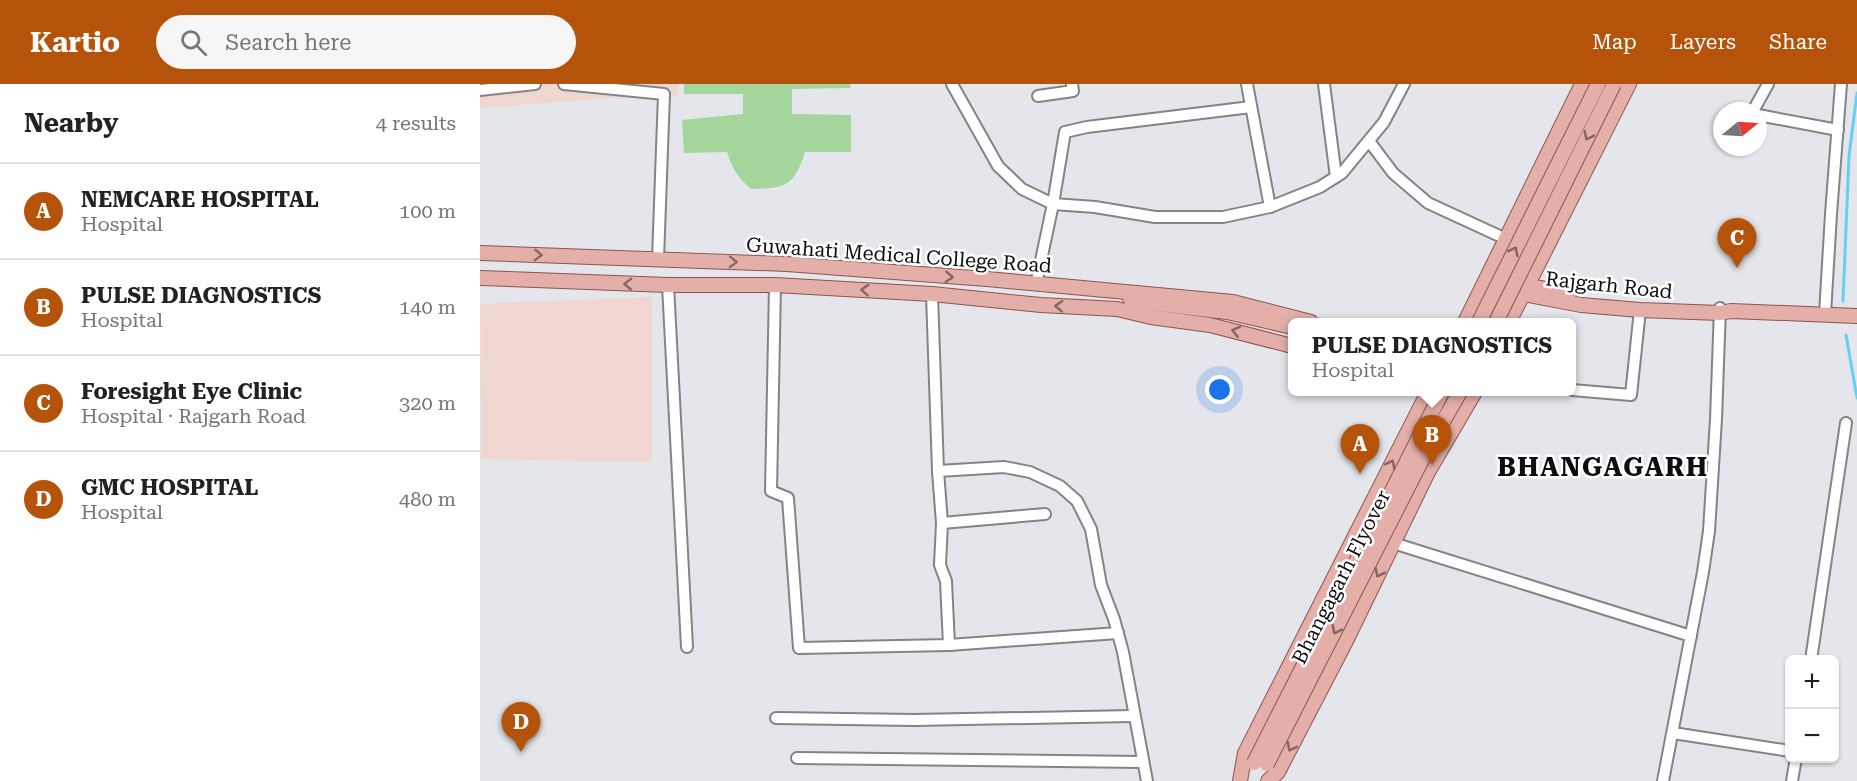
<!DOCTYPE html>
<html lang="en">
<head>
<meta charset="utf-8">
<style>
	body { margin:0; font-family:"Roboto Serif",serif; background:#f6f6f6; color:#222 }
	.controls { position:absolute; right:18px; bottom:18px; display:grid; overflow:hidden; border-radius:9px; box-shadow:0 2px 4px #0004 }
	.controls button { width:54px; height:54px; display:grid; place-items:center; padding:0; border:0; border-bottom:2px solid #e0e0e0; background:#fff; color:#222; font:30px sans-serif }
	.compass { position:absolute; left:1233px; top:18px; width:54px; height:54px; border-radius:50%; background:#fff; box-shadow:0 2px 4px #0004; rotate:72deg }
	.you { position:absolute; left:740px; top:306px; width:21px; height:21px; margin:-15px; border:4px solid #fff; border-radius:50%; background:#1a73e8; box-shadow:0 0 0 9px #1a73e833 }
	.badge { display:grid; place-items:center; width:39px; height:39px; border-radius:50%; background:#b45309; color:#fff; font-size:20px; font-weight:700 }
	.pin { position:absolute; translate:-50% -50px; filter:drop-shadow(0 2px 3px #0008) }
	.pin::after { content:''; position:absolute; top:32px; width:21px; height:18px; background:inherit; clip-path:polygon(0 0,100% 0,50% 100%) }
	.popup { position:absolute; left:808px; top:234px; width:288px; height:78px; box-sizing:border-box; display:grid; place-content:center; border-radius:9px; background:#fff; filter:drop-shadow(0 2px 4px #0005); font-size:20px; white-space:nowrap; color:#767676 }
	.popup b { font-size:22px; color:#222 }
	.popup::after { content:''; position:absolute; left:50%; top:100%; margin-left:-12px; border:12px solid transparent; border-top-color:#fff }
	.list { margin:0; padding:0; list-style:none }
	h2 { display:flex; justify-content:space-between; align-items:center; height:78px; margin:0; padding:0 24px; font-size:26px }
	h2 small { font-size:20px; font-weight:400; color:#767676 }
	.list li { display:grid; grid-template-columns:39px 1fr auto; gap:18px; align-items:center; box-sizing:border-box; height:96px; padding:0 24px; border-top:2px solid #e0e0e0 }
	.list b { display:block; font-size:22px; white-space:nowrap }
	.list p { margin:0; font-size:20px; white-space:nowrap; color:#767676 }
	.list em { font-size:20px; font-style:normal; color:#767676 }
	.icon { flex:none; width:33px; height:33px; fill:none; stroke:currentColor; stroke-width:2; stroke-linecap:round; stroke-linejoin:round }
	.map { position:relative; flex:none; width:1377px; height:697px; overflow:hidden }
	header { display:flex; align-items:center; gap:36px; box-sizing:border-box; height:84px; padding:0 30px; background:#b45309; color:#fff }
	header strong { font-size:28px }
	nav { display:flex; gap:33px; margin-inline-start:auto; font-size:21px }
	.search { width:420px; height:54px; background:#f6f6f6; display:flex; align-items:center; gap:15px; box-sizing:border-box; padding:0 21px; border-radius:33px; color:#767676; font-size:22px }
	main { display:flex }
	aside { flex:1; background:#fff }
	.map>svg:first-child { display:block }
</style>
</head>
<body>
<header>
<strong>Kartio</strong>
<div class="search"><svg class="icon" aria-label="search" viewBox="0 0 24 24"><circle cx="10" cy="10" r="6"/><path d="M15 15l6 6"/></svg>Search here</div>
<nav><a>Map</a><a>Layers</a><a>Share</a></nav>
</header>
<main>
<aside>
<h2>Nearby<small>4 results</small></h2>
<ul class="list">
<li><span class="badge">A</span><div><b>NEMCARE HOSPITAL</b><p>Hospital</p></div><em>100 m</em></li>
<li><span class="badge">B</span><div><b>PULSE DIAGNOSTICS</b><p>Hospital</p></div><em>140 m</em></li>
<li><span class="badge">C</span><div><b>Foresight Eye Clinic</b><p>Hospital · Rajgarh Road</p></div><em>320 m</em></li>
<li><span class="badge">D</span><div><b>GMC HOSPITAL</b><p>Hospital</p></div><em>480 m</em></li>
</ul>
</aside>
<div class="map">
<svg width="1377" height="697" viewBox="0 0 1377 697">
	<rect width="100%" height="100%" fill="#e4e6eb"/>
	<!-- industrial -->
	<polygon fill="#efd6ce" points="0,0 198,0 198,13 184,10 0,24"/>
	<!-- medical -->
	<polygon fill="#f0d6d0" points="172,213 172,378 1,375 0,220"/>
	<!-- green -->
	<path fill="#a4d69c" d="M204,0H370L371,4L312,5V30L371,31V68H325C314,103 305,104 271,105C257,92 253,86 247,68L204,69L202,36L263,30V10H204Z"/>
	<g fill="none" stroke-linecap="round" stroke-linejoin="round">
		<!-- stream -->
		<g stroke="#65d0f6" stroke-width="3">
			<polyline points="1363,217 1369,72 1377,9"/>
			<polyline points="1366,251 1377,314"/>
		</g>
		<!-- minor casing -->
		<g stroke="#828488" stroke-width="14">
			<g id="minor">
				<polyline points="84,0 184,10 178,175"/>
				<polyline points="472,0 518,82 542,105 573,120 556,200"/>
				<polyline points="767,0 790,123"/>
				<polyline points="844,0 856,93"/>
				<polyline points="0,6 55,0"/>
				<polyline points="558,12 593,7 592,0"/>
				<polyline points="771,23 607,43 585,48 573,120 615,123 675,133 743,133 790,123 840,103 862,89 904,38 924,0"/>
				<polyline points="1273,27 1288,0"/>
				<polyline points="1278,31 1358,46"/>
				<polyline points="889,57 913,89 948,119 1026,155"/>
				<polyline points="188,201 207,563"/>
				<polyline points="295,201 291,407 308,414 319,564 469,561 638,549"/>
				<polyline points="452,210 458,387 462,439 460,481 466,497 469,561"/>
				<polyline points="1345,230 1351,130 1361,0"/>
				<polyline points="1092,306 1151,311 1160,226"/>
				<polyline points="458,387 524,383 550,388 580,402 597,417 611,445 621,501 634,535 643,568 667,697"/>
				<polyline points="462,439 565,430"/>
				<polyline points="913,459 1211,552"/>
				<polyline points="1331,576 1366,339"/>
				<polyline points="296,634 434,636 653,632"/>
				<polyline points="1193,649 1310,667"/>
				<polyline points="317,674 663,678"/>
				<polyline points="1183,697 1223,488 1229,447 1236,335 1240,224"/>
				<polyline points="1312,697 1316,674"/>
			</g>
		</g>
		<!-- major casing -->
		<g stroke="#8d544e" stroke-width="16">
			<g id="major">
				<polyline points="0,169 307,180 507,195 753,218 831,238"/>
				<polyline points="1012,189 1048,202 1089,209"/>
				<polyline points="0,194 188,201 295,201 452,210 561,221 637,225 671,233 730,241 812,262"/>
				<polyline points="1004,201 1043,210 1101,221 1160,226 1240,229 1251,227 1377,232"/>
				<polyline points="650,215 653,217 747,228 812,243"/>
				<polyline points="985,238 1102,0"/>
				<polyline points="1029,238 1149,0"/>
				<polyline points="760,697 765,669 948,308"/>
				<polyline points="788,697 798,688 866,557 948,388 995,308"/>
			</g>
		</g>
		<!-- minor -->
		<use href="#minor" stroke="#fff" stroke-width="10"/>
		<!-- major -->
		<use href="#major" stroke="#e4afa9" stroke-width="14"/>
		<!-- major-bridge casing -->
		<g stroke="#8d544e" stroke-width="16" stroke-linecap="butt">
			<g id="major-bridge">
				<polyline points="999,238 1118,0"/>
				<polyline points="1016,238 1134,0"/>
				<polyline points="774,679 962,308"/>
				<polyline points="787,680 950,360 980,308"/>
			</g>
		</g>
		<!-- major-bridge -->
		<use href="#major-bridge" stroke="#e4afa9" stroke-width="14"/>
	</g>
	<!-- one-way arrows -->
	<defs><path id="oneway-chevron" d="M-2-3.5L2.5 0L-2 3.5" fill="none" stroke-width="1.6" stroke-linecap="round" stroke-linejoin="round" transform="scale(1.5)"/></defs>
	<g stroke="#836664">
		<use href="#oneway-chevron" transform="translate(1108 52) rotate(116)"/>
		<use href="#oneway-chevron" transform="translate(1034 167) rotate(-63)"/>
		<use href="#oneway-chevron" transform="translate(58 171) rotate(2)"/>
		<use href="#oneway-chevron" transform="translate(253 178) rotate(2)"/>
		<use href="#oneway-chevron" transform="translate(469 193) rotate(4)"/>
		<use href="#oneway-chevron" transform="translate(148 200) rotate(-178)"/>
		<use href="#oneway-chevron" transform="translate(385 206) rotate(-177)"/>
		<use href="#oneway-chevron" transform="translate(579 222) rotate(-177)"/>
		<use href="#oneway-chevron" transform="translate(756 247) rotate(-167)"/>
		<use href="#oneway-chevron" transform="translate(911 380) rotate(-63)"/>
		<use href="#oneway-chevron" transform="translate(899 489) rotate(116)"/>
		<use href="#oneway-chevron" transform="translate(856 546) rotate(117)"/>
		<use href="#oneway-chevron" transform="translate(811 663) rotate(118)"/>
	</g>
	<g text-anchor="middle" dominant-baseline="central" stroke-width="5" stroke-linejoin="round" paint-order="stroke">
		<!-- street labels -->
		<g font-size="20" fill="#0d0d0f" stroke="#fff">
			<text transform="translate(419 171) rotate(4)">Guwahati Medical College Road</text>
			<text transform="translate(1129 201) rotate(6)">Rajgarh Road</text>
			<text transform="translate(861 493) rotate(-63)">Bhangagarh Flyover</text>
		</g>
		<!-- district labels -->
		<g font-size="26" font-weight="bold" letter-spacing="1.5" fill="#0d0d0f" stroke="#fff">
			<text x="1123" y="383">BHANGAGARH</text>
		</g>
	</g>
</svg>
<div class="controls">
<button>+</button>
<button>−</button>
</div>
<svg class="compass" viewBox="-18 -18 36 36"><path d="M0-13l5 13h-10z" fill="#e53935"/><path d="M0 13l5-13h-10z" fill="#767676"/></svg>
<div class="you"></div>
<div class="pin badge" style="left:880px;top:390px">A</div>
<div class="pin badge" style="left:952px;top:381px">B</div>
<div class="popup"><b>PULSE DIAGNOSTICS</b>Hospital</div>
<div class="pin badge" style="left:1257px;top:184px">C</div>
<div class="pin badge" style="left:41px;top:668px">D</div>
</div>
</main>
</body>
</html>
